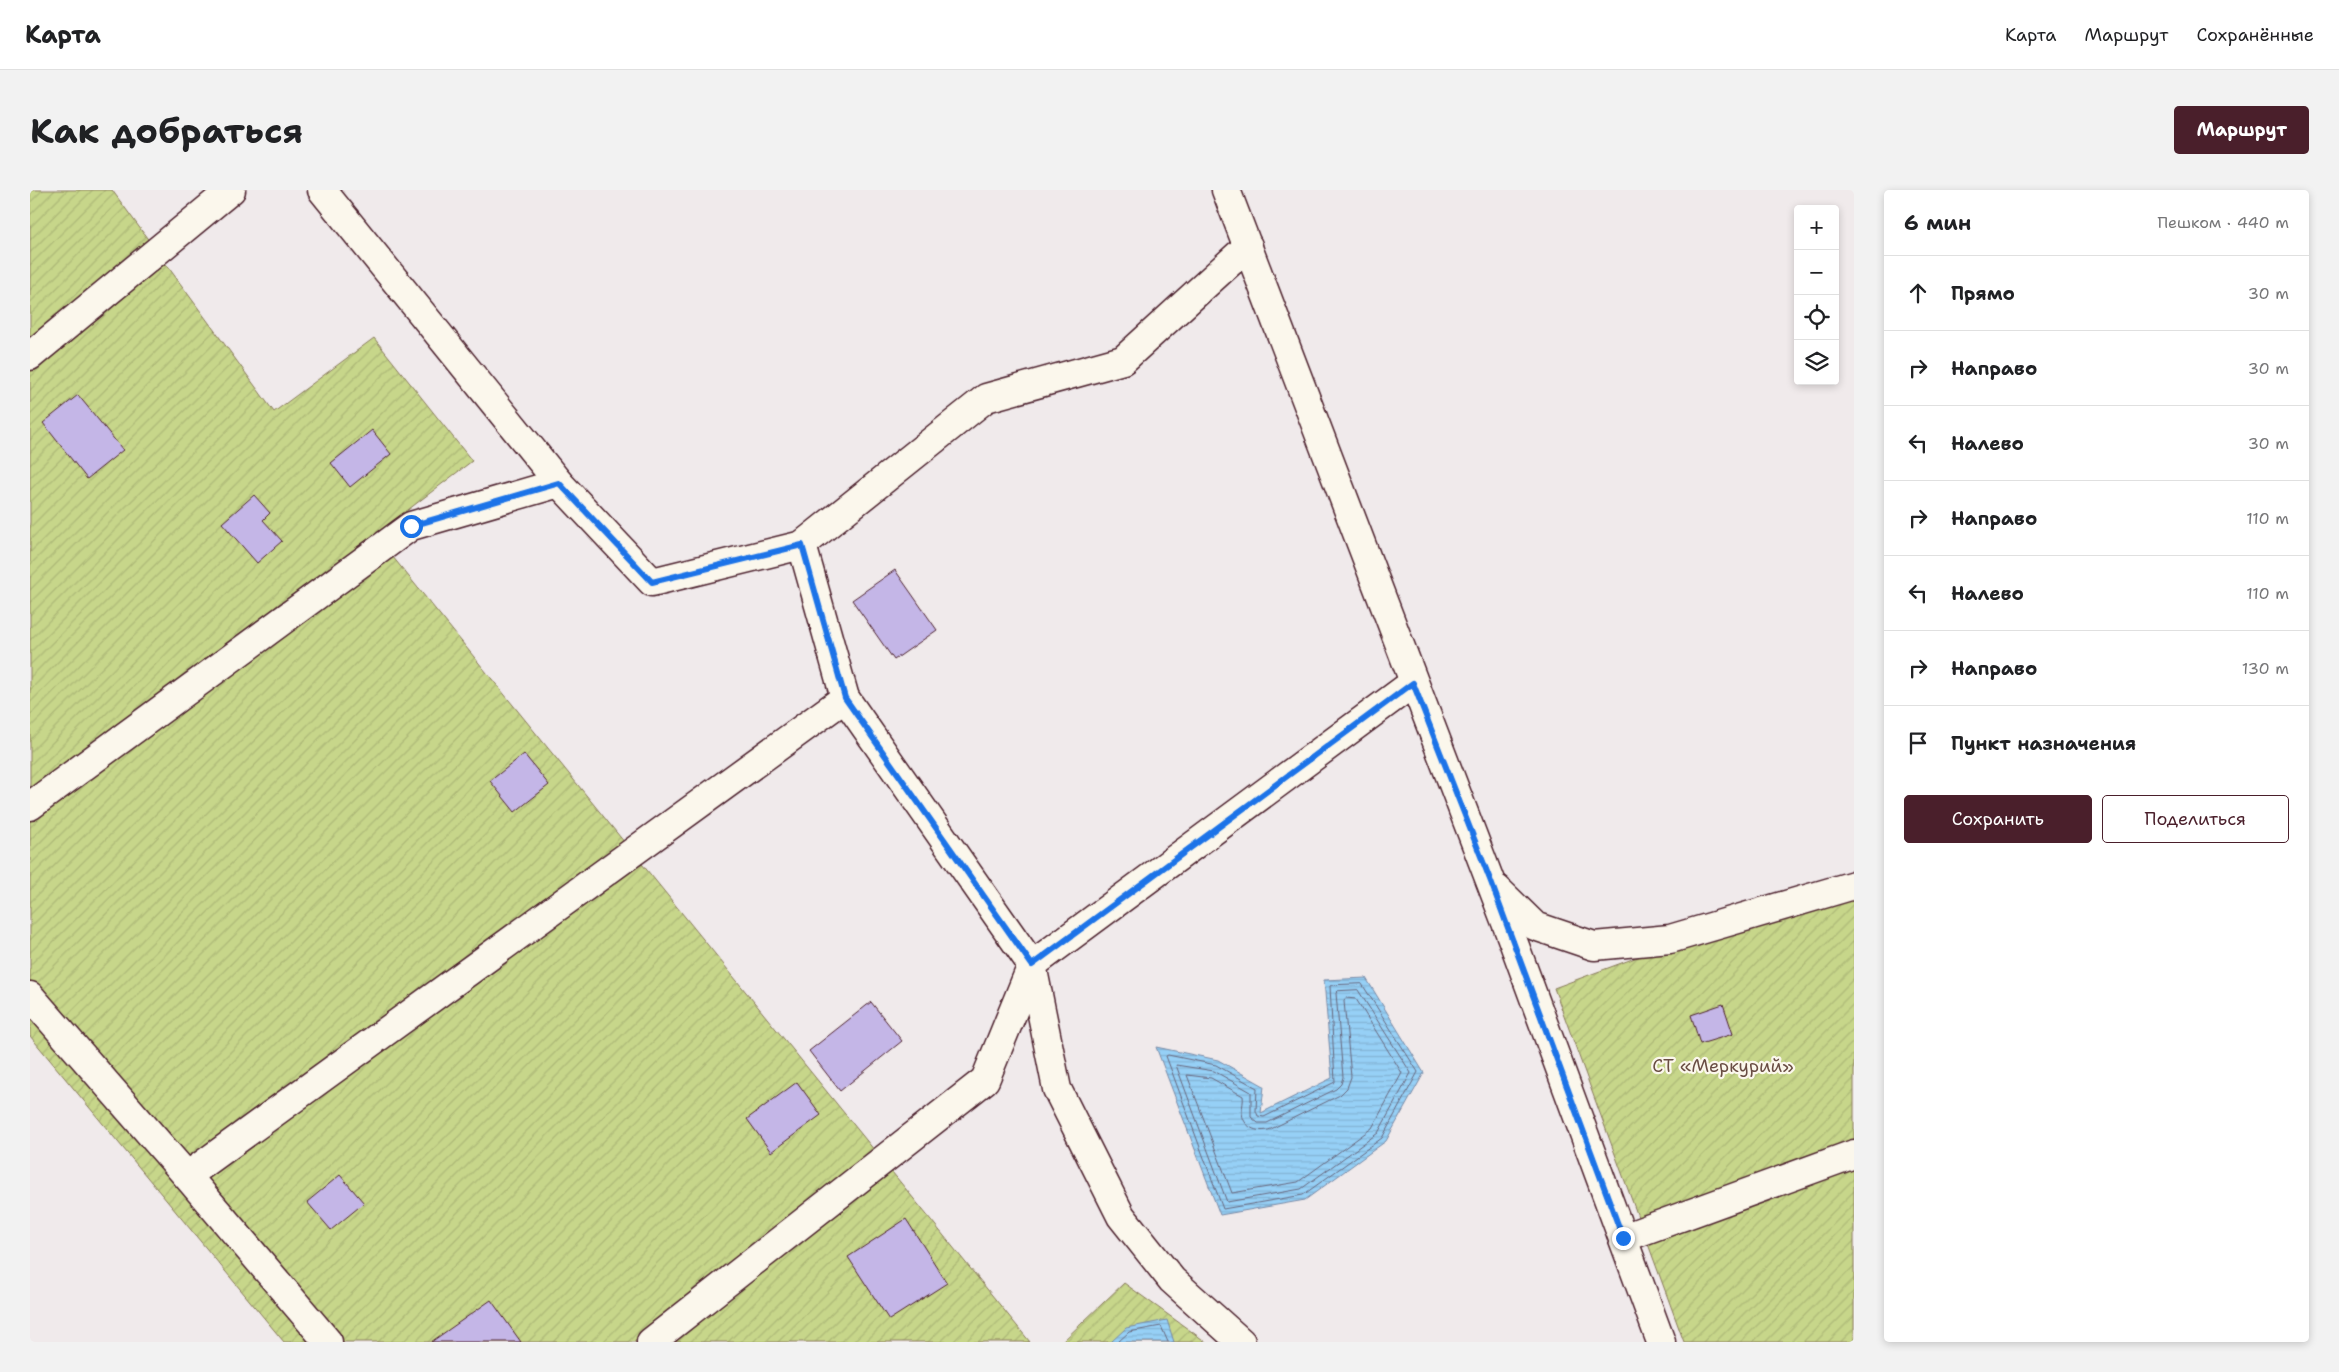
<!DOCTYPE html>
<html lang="ru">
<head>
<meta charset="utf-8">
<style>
	body { margin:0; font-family:"Shantell Sans",sans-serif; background:#f2f2f2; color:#202124 }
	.controls { position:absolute; right:15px; top:15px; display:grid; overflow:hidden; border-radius:5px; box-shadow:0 2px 8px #0003 }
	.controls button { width:45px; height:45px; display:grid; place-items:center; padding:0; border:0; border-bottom:1px solid #e0e0e0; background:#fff; color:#202124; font:25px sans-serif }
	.stop { position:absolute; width:15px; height:15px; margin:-11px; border:4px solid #1a73e8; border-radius:50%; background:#fff }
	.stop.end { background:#1a73e8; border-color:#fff; box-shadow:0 1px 5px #0008 }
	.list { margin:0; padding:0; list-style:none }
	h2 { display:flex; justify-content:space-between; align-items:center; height:65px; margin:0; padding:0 20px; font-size:21px }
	h2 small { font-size:16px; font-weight:400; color:#757577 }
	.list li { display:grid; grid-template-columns:32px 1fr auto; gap:15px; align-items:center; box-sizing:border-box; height:75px; padding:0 20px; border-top:1px solid #e0e0e0 }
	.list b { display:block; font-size:19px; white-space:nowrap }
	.list em { font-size:16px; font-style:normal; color:#757577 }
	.actions { display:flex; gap:10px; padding:15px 20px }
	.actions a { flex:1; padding:11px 0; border:1px solid #4a1f2b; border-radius:5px; text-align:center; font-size:18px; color:#4a1f2b }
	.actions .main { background:#4a1f2b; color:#fff }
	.icon { flex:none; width:28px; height:28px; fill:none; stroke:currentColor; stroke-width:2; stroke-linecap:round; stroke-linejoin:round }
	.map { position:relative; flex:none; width:1824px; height:1152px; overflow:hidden; border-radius:5px }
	header { display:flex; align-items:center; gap:30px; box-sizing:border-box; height:70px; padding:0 25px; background:#fff; border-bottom:1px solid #e0e0e0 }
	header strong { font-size:24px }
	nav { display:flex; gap:28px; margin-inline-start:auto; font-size:18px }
	.intro { display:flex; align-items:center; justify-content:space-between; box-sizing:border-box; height:120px; padding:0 30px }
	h1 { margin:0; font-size:35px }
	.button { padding:12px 22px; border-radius:5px; background:#4a1f2b; color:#fff; font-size:18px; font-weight:700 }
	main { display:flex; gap:30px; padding:0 30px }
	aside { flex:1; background:#fff; border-radius:5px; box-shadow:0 2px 8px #0003 }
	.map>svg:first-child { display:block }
</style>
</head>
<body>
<header>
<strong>Карта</strong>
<nav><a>Карта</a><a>Маршрут</a><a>Сохранённые</a></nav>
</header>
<div class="intro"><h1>Как добраться</h1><a class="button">Маршрут</a></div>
<main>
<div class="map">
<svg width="1824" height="1152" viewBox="0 0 1824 1152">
	<defs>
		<pattern id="garden-furrows" width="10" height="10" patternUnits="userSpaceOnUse" patternTransform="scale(1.25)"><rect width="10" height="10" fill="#c7d68a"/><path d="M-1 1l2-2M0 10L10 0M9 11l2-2" fill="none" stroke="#acb777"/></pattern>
		<pattern id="water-rules" width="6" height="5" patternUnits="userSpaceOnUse" patternTransform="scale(1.25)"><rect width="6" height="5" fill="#96d0f6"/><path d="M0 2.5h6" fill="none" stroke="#83b2d3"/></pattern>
	</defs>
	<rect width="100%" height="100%" fill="#f0eaeb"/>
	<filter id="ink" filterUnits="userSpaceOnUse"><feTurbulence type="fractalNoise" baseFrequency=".02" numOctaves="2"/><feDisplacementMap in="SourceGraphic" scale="10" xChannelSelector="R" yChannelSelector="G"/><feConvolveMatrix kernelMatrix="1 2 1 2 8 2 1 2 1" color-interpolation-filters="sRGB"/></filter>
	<g filter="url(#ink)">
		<!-- garden -->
		<g fill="url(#garden-furrows)" stroke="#887a5a">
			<polygon points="0,0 82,0 244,222 344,148 442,271 345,345 1000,1152 254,1152 0,846"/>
			<polygon points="1824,687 1824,1152 1654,1152 1524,798"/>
			<polygon points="1094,1093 1176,1152 1032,1152"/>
		</g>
		<!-- water -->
		<g fill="url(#water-rules)" stroke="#7889a5">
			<polygon points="1336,788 1394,883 1356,951 1275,1010 1190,1025 1126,857 1188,870 1234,896 1231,923 1302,888 1294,790"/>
			<polygon points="1137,1130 1144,1152 1081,1152 1096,1138"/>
		</g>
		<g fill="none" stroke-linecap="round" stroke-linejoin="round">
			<!-- shore -->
			<g stroke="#68667c" stroke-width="1">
				<polygon points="1332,794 1388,882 1352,948 1273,1005 1193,1019 1136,866 1138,865 1186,875 1227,898 1226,921 1228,926 1234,927 1305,892 1300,796 1302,795"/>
				<polygon points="1328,800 1381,883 1348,943 1271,999 1197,1012 1146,875 1184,881 1221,902 1221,927 1228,933 1237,933 1306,899 1311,894 1313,887 1306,803 1308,801"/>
				<path d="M1316,808L1326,809L1372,883L1342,938L1268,992L1202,1003L1157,885L1181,888L1213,906C1214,911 1212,916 1212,921C1212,937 1227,944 1241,939L1310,905L1317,898L1321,887L1314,811Z"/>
				<polyline points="1088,1152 1099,1142 1131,1136 1138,1152"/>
			</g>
		</g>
		<!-- building -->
		<g fill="#c4b6e7" stroke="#4a1f2b">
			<polygon points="48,205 93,260 57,289 13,233"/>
			<polygon points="342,240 361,264 320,297 301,273"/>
			<polygon points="224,305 240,323 233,330 252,351 227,373 192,333"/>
			<polygon points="865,380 907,440 864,470 822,410"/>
			<polygon points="494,564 519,595 485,622 460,591"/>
			<polygon points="841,812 872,851 810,901 779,861"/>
			<polygon points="1693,814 1703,844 1670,854 1661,825"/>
			<polygon points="767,892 791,925 741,962 717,929"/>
			<polygon points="310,985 334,1013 301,1040 277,1012"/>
			<polygon points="876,1029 917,1093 859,1130 818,1067"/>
			<polygon points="461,1110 491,1152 401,1152"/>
		</g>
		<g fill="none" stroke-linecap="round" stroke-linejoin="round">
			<!-- minor casing -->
			<g stroke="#4a1f2b" stroke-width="31">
				<g id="minor">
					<polyline points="292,0 529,293"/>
					<polyline points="1196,0 1483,751 1631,1152"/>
					<polyline points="0,166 201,0"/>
					<polyline points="815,508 1002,775 1383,493"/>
					<polyline points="0,616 381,336 529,293 622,392 772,355 956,208 1093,170 1218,56"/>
					<polyline points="1467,699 1505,736 1564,756 1640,749 1824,695"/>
					<polyline points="1002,775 1027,899 1091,1026 1142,1090 1211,1152"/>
					<polyline points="0,806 157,986 298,1152"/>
					<polyline points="157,986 815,508 772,355"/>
					<polyline points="1593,1048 1824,964"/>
					<polyline points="621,1152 955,890 1002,775"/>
				</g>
			</g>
			<!-- minor -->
			<use href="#minor" stroke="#fbf7ec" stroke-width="28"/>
		</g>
	</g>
	<g fill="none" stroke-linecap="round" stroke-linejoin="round" filter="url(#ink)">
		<!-- route -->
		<polyline stroke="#1a73e8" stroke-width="6" points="381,336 529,293 622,392 772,355 815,508 1002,775 1383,493 1461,692 1593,1048"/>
	</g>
	<g text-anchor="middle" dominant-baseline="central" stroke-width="4.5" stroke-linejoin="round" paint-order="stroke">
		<!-- park labels -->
		<g font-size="18" fill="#694d43" stroke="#fbf7ec">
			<text x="1693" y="876">СТ «Меркурий»</text>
		</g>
	</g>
</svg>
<div class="controls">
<button>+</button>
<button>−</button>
<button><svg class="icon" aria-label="locate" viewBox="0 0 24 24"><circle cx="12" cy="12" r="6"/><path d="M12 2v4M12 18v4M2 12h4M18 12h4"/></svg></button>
<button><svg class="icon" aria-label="layers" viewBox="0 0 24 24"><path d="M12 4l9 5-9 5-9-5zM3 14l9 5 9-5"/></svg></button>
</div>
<div class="stop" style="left:381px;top:336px"></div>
<div class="stop end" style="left:1593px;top:1048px"></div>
</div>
<aside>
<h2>6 мин<small>Пешком · 440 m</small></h2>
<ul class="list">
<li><svg class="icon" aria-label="ahead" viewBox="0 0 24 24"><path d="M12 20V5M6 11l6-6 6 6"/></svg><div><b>Прямо</b></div><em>30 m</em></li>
<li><svg class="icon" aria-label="right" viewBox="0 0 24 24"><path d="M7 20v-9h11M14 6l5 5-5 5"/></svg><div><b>Направо</b></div><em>30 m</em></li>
<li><svg class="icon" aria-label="left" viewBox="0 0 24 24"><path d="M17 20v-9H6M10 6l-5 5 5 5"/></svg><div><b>Налево</b></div><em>30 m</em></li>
<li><svg class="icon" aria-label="right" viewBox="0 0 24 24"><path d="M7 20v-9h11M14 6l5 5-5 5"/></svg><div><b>Направо</b></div><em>110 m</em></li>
<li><svg class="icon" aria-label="left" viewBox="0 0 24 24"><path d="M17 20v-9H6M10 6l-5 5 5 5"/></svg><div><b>Налево</b></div><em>110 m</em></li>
<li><svg class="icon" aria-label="right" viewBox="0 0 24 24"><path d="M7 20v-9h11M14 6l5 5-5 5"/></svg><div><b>Направо</b></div><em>130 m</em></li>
<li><svg class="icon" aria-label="arrive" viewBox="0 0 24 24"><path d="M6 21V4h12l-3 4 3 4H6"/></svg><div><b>Пункт назначения</b></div></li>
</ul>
<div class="actions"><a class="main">Сохранить</a><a>Поделиться</a></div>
</aside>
</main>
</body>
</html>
